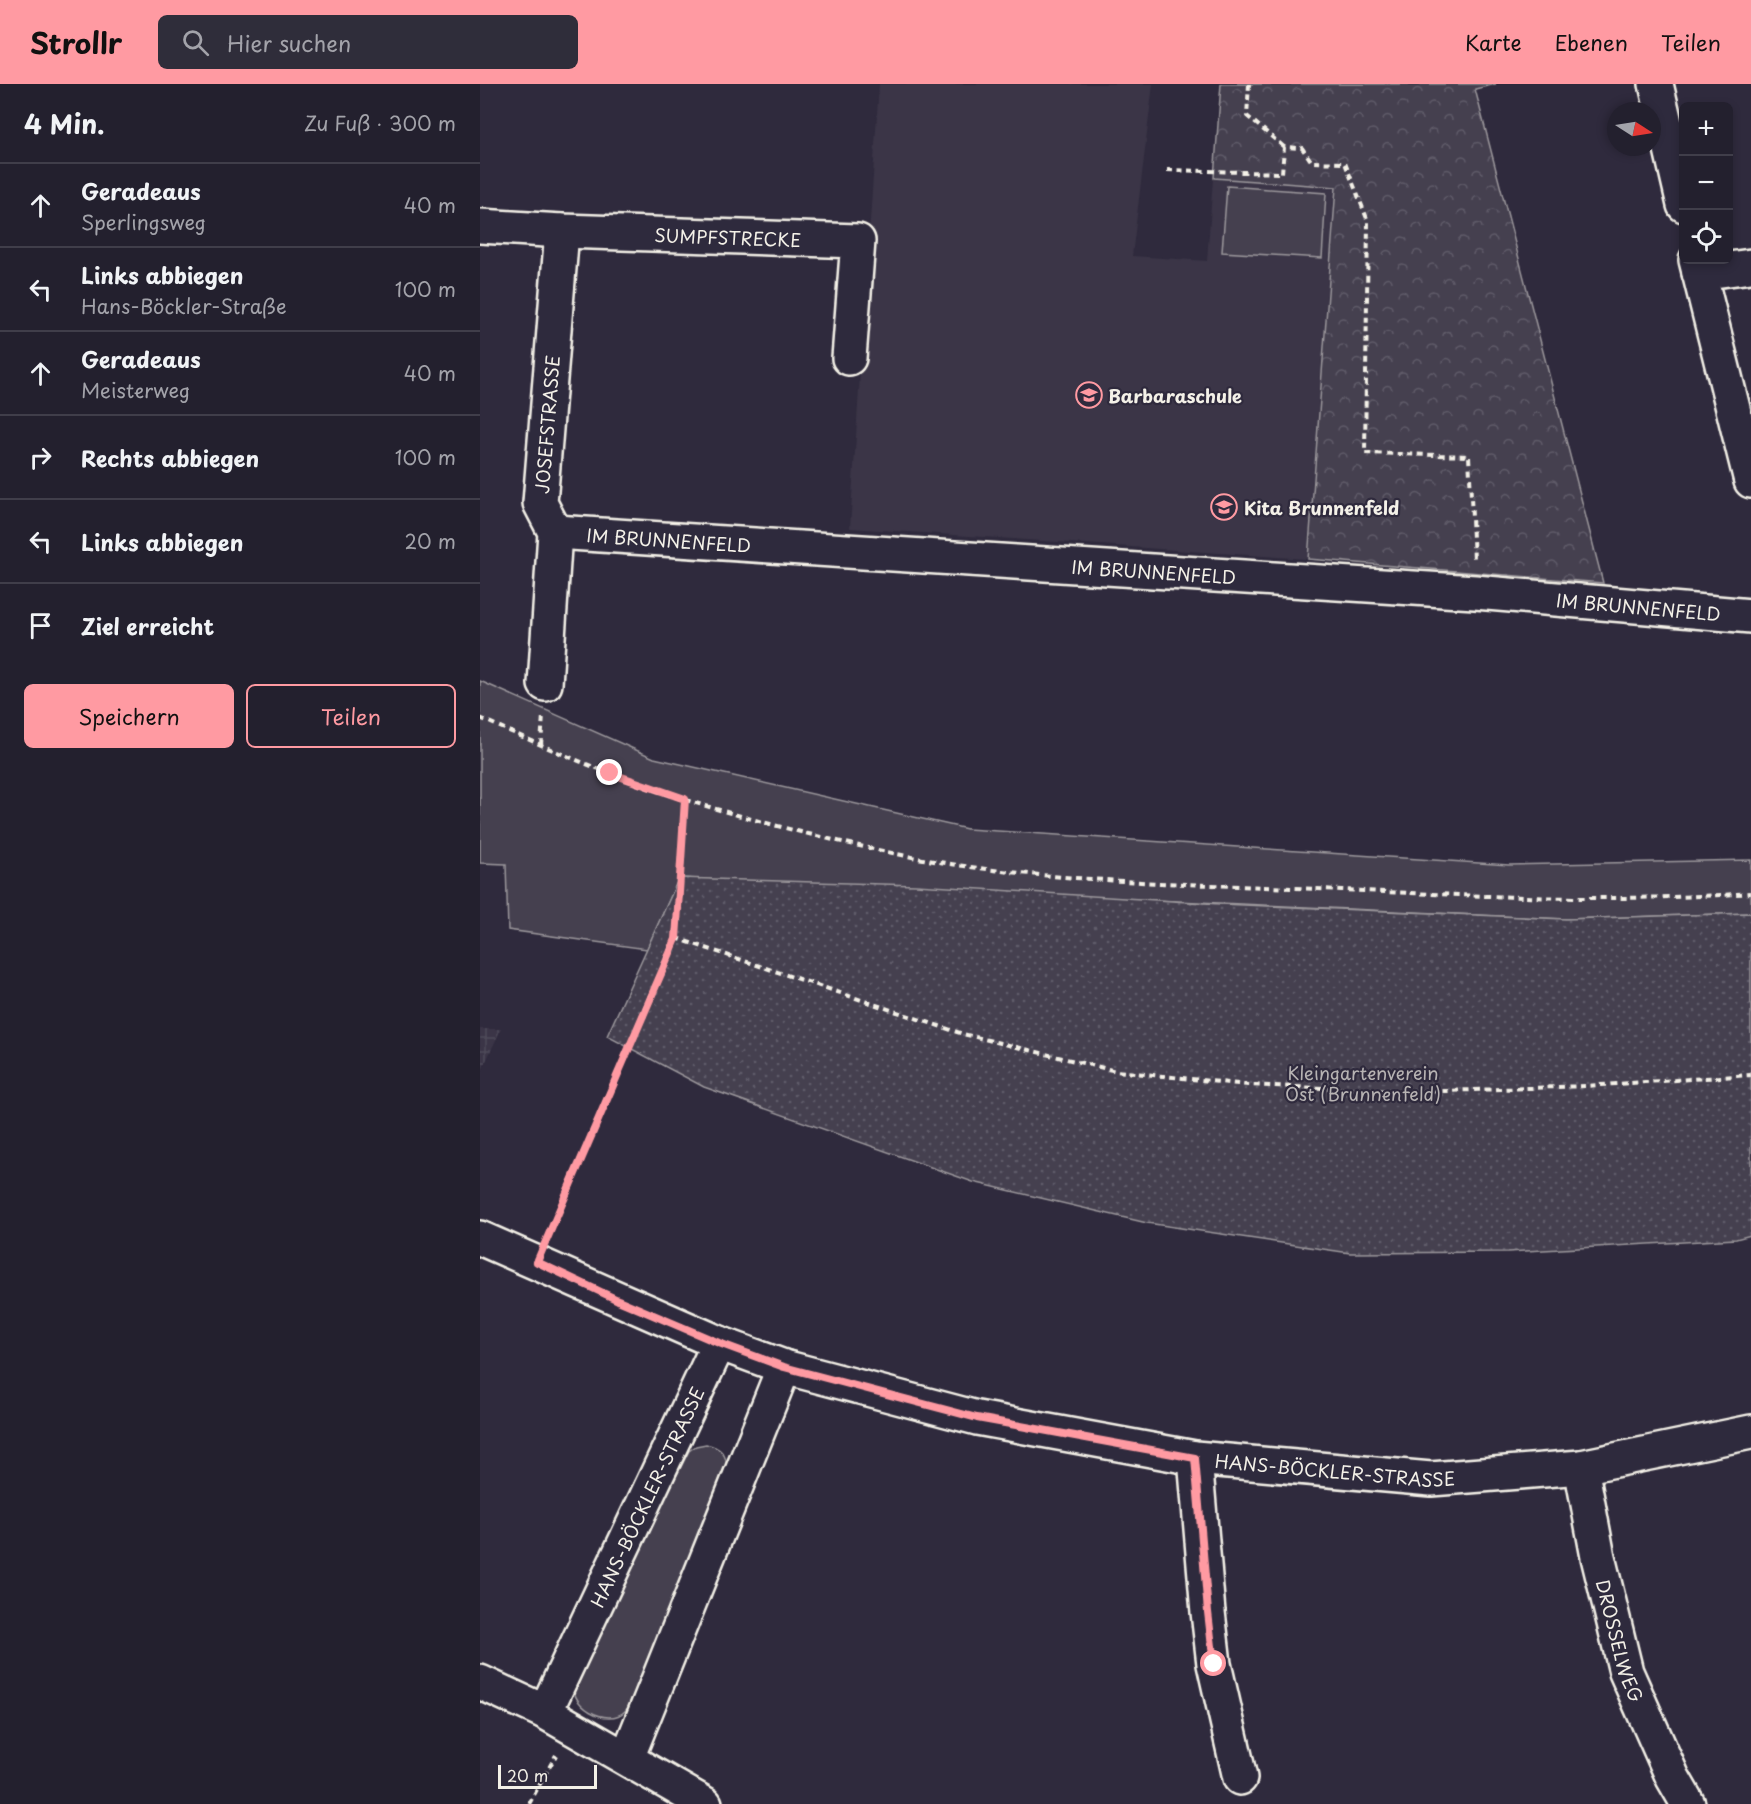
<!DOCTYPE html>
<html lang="de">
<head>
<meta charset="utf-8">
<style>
	body { margin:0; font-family:"Playpen Sans",sans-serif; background:#2f2d3a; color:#f1f3f6 }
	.controls { position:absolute; right:18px; top:18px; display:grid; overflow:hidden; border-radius:9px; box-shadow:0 3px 9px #0003 }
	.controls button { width:54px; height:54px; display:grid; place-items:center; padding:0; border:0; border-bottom:2px solid #403e4a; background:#23202e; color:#f1f3f6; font:30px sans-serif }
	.compass { position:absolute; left:1127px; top:18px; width:54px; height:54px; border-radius:50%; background:#23202e; box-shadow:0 3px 9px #0003; rotate:102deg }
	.scale { position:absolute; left:18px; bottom:15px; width:99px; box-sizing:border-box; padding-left:6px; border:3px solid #f4f1e8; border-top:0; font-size:16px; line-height:21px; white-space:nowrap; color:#f4f1e8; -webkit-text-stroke:4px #2f2a3d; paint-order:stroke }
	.stop { position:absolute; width:18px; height:18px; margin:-14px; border:4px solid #ff9aa2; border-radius:50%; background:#fff }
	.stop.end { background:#ff9aa2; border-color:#fff; box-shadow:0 2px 6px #0008 }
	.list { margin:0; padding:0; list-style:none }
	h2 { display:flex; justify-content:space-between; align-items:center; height:78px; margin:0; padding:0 24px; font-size:26px }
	h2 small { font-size:20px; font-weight:400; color:#a3a3aa }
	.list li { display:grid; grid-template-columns:39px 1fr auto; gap:18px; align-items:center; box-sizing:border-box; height:84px; padding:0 24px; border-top:2px solid #403e4a }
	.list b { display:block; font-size:22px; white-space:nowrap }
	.list p { margin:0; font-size:20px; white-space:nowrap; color:#a3a3aa }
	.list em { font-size:20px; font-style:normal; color:#a3a3aa }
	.actions { display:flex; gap:12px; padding:18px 24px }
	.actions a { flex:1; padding:14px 0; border:2px solid #ff9aa2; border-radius:9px; text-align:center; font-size:21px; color:#ff9aa2 }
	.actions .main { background:#ff9aa2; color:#111 }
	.icon { flex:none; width:33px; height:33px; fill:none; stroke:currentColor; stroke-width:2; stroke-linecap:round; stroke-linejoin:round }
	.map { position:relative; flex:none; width:1271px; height:1720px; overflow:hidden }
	header { display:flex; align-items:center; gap:36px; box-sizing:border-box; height:84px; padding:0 30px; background:#ff9aa2; color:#111 }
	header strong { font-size:28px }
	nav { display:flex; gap:33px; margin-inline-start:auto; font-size:21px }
	.search { width:420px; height:54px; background:#2f2d3a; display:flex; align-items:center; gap:15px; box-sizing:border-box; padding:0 21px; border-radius:9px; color:#a3a3aa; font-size:22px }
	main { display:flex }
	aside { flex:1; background:#23202e }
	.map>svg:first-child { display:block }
</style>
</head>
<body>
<header>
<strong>Strollr</strong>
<div class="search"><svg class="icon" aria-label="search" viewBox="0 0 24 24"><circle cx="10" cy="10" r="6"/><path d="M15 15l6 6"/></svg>Hier suchen</div>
<nav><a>Karte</a><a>Ebenen</a><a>Teilen</a></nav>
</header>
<main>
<aside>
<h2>4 Min.<small>Zu Fuß · 300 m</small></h2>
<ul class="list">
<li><svg class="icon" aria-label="ahead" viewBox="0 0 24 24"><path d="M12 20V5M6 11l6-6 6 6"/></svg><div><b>Geradeaus</b><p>Sperlingsweg</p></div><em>40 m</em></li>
<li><svg class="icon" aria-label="left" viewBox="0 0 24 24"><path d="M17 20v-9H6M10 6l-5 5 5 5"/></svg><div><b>Links abbiegen</b><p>Hans-Böckler-Straße</p></div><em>100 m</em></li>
<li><svg class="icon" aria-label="ahead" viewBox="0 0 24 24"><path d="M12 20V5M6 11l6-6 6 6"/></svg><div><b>Geradeaus</b><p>Meisterweg</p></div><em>40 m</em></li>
<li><svg class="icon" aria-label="right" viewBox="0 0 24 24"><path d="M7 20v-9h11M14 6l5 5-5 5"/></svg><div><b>Rechts abbiegen</b></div><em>100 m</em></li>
<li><svg class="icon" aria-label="left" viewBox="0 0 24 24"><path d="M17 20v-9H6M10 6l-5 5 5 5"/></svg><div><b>Links abbiegen</b></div><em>20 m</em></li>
<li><svg class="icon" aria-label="arrive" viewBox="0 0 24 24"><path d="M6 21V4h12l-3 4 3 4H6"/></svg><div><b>Ziel erreicht</b></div></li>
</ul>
<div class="actions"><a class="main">Speichern</a><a>Teilen</a></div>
</aside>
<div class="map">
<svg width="1271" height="1720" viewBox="0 0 1271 1720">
	<defs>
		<pattern id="industrial-grid" width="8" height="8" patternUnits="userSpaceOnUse" patternTransform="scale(1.5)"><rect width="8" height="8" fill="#3b3647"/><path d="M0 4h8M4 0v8" fill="none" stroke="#4e4a59"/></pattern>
		<pattern id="forest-crowns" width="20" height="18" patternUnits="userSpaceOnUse" patternTransform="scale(1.5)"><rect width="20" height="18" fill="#454050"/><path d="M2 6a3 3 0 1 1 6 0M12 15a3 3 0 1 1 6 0" fill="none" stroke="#605c69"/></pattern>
		<pattern id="garden-dots" width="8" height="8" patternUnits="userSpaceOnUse" patternTransform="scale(1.5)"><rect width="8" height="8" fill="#454050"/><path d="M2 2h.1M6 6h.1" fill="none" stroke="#605c69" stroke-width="1.8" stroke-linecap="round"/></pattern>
	</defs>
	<rect width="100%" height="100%" fill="#2f2a3d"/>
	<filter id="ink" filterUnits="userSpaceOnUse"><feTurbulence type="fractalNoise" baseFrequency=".0167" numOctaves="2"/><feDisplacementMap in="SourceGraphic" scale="12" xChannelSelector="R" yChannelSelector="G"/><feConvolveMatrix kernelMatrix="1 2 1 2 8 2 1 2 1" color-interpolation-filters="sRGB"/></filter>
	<g filter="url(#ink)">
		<!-- built -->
		<polygon fill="#3b3647" points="399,0 673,0 652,172 727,177 733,95 855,103 827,475 370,444"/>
		<!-- industrial -->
		<polygon fill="url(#industrial-grid)" points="0,945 21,945 0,990"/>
		<!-- grass -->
		<g fill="#454050" stroke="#9c989c" stroke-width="1.5">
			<polygon points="747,102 846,109 842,174 742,168"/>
			<polygon points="0,597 174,674 487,745 1029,781 1271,776 1271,829 1086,835 199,794 167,865 28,846 26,780 0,779"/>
			<path d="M226,1360C240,1363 247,1370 247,1385L153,1615C151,1619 148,1624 145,1627C129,1644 84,1623 95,1592L209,1367L216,1362Z"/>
		</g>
		<!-- forest -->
		<polygon fill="url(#forest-crowns)" stroke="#9c989c" stroke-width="1.5" points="741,0 1016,0 995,5 1123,499 828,475 856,103 734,94"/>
		<!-- garden -->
		<polygon fill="url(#garden-dots)" stroke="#9c989c" stroke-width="1.5" points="199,794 436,801 740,820 1086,835 1271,829 1271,1151 1256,1155 1028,1168 870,1169 667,1139 493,1098 224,1003 127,952"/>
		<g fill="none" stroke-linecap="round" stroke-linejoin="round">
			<!-- minor casing -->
			<g stroke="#f4f1e8" stroke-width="38">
				<g id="minor">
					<polyline points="1176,0 1204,121"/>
					<path id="s1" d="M0,142L82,147L378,157L369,274"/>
					<polyline points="1216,176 1271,397"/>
					<polyline points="1219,189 1271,182"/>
					<path id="s2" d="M75,448L995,508L1271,532"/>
					<path id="s3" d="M65,600L75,448L60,419L82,147"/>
					<polyline points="0,1154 239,1259"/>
					<path id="s4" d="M304,1283L497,1334L715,1374L951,1395L1101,1383L1271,1348"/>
					<polyline points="715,1374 728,1528 734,1580 760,1694"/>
					<path id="s5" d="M1101,1383L1118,1473L1146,1588L1193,1694L1208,1720"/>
					<polyline points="0,1598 65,1628 225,1720"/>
					<path id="s6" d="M65,1628L239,1259L304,1283L147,1674"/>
				</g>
			</g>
			<!-- path -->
			<g stroke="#f4f1e8" stroke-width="4" stroke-dasharray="6 4.5" stroke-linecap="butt">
				<polyline points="769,0 767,32 804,63"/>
				<polyline points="687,86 802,89 804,63 822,64 832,78 865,79 888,137 885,369 989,372 994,475"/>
				<path d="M0,634C67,664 135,694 206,716C292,742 382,765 471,780C598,800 733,800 861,806C997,812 1135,819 1271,809"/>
				<polyline points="61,661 63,631"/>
				<polyline points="196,854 483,950 636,987 768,1001 937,1008 1106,1002 1271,991"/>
				<polyline points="70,1147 196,854 205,715"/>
				<polyline points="49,1720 76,1671"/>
			</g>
			<!-- minor -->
			<use href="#minor" stroke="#2f2a3d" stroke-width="33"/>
		</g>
	</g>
	<g fill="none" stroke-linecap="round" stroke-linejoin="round" filter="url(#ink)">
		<!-- route -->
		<polyline stroke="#ff9aa2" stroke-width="8" points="130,689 205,715 196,855 57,1178 138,1216 239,1259 304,1283 497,1334 715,1374 728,1528 734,1580"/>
	</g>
	<!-- icons -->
	<defs>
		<g id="school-ring" transform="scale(1.35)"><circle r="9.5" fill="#2f2a3d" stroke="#ff9aa2" stroke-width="1.5"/><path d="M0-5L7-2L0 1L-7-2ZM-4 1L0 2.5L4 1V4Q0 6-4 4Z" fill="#ff9aa2"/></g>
	</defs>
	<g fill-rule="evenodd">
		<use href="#school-ring" x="609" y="311"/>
		<use href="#school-ring" x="744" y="423"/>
	</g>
	<g text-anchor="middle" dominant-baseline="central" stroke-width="4.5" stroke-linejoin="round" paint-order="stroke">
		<!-- street labels -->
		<g font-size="18" fill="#f4f1e8" stroke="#2f2a3d">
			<text stroke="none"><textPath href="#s1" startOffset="248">SUMPFSTRECKE</textPath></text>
			<text stroke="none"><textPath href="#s3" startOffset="264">JOSEFSTRASSE</textPath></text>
			<text stroke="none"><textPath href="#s2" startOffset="114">IM BRUNNENFELD</textPath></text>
			<text stroke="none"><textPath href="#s2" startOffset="600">IM BRUNNENFELD</textPath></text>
			<text stroke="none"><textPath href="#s2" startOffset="1086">IM BRUNNENFELD</textPath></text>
			<text stroke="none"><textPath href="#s4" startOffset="562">HANS-BÖCKLER-STRASSE</textPath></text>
			<text stroke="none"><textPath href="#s6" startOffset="238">HANS-BÖCKLER-STRASSE</textPath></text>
			<text stroke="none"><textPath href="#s5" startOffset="178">DROSSELWEG</textPath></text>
		</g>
		<!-- poi labels -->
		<g font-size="18" font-weight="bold" fill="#f4f1e8" stroke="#2f2a3d" text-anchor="start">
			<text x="628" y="311">Barbaraschule</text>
			<text x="764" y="423">Kita Brunnenfeld</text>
		</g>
		<!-- park labels -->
		<g font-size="18" fill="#b7b3b3" stroke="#2f2a3d">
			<text x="883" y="988">Kleingartenverein<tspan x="883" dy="21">Ost (Brunnenfeld)</tspan></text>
		</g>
	</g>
</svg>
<div class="controls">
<button>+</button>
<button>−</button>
<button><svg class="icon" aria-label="locate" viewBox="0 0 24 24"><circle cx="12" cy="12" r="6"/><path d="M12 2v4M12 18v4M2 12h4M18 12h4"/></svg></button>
</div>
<svg class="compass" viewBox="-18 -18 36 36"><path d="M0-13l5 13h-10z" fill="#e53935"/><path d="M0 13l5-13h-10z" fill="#a3a3aa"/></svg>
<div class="scale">20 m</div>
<div class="stop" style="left:734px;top:1580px"></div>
<div class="stop end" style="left:130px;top:689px"></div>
</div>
</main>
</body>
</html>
